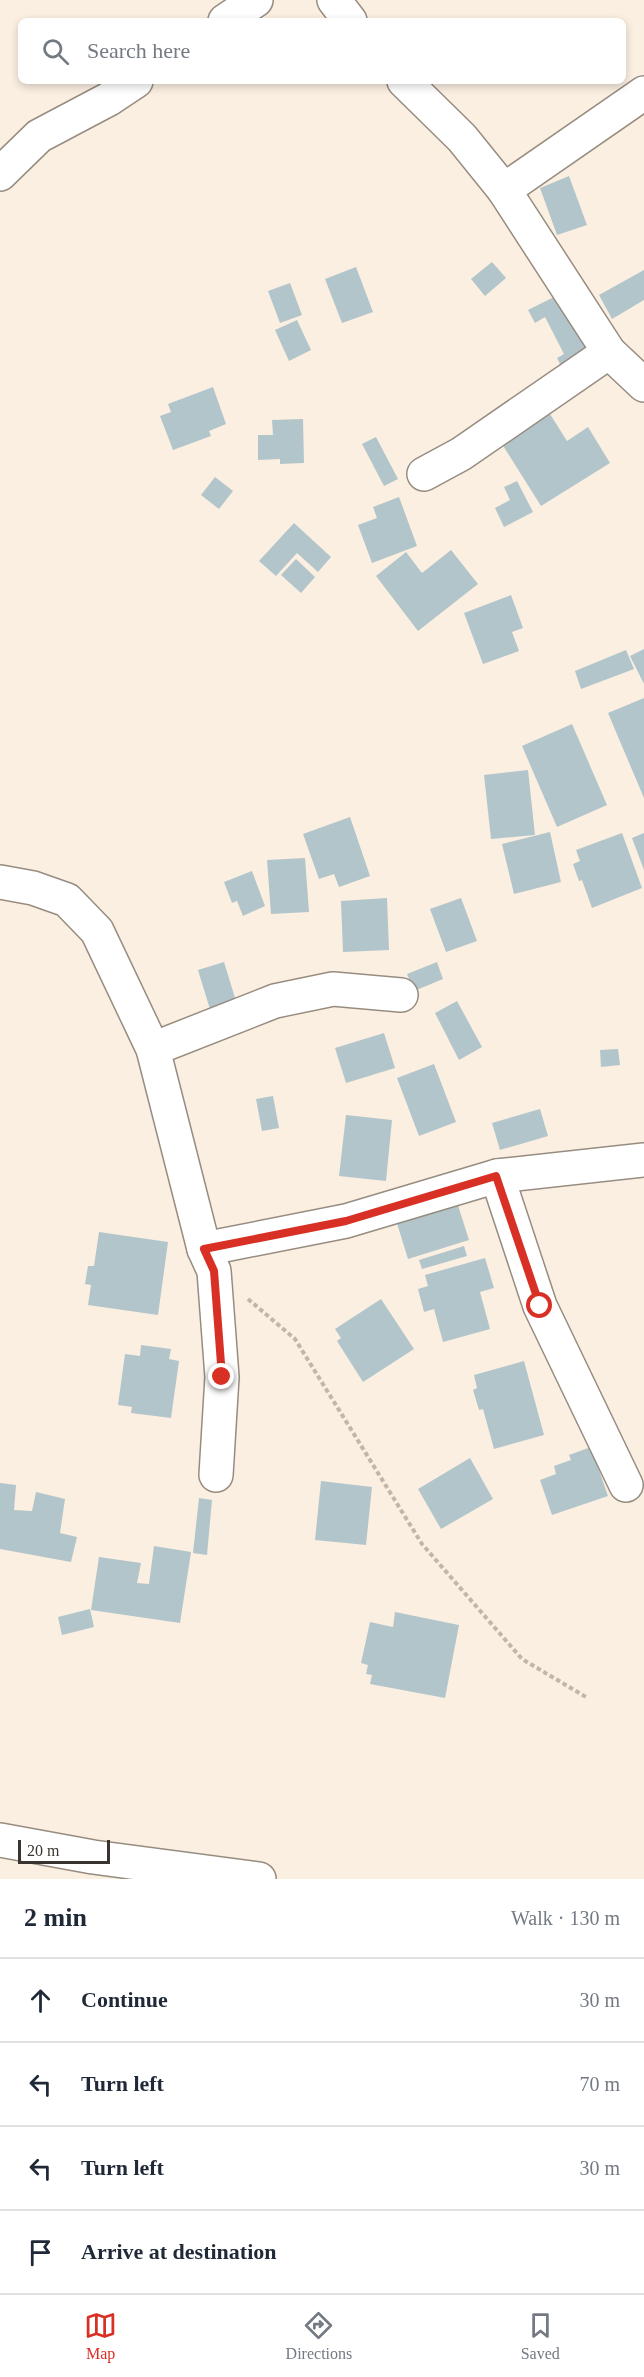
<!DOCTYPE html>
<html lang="en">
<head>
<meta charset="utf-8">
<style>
	body { margin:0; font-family:Georgia,serif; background:#f2f2f3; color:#1f2937 }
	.scale { position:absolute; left:18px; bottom:15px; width:92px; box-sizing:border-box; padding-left:6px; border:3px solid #39342f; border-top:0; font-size:16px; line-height:21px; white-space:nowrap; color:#39342f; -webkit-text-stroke:4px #fff; paint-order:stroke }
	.stop { position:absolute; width:18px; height:18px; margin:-14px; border:4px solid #d93025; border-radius:50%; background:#fff }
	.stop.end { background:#d93025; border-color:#fff; box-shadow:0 2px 6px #0008 }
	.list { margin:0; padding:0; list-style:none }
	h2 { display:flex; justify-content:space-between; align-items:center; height:78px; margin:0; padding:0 24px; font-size:26px }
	h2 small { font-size:20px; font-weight:400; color:#747a83 }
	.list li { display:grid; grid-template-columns:39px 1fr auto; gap:18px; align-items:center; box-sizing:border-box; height:84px; padding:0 24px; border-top:2px solid #e0e1e3 }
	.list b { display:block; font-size:22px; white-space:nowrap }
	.list em { font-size:20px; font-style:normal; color:#747a83 }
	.icon { flex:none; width:33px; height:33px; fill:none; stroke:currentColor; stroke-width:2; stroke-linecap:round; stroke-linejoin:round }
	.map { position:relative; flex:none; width:644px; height:1879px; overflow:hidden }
	.search { position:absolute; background:#fff; box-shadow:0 3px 9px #0003; left:18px; right:18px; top:18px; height:66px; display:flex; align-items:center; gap:15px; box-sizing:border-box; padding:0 21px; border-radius:9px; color:#747a83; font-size:22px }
	.sheet { height:414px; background:#fff }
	nav { display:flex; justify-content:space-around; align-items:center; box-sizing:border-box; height:84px; border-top:2px solid #e0e1e3; background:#fff; font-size:16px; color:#747a83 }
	nav a { display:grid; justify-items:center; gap:3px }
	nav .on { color:#d93025 }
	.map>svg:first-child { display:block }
</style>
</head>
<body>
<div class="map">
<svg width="644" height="1879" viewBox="0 0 644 1879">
	<rect width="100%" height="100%" fill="#fbefe1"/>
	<!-- building -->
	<g fill="#b2c5cb">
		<polygon points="569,176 587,225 557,235 540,188"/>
		<polygon points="492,262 506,278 485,296 471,279"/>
		<polygon points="356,267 373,312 342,323 325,279"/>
		<polygon points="644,270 644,300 612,319 599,295"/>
		<polygon points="290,283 302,315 280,323 268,291"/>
		<polygon points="562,293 593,352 562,368 557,358 564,354 545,317 535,323 528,310"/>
		<polygon points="297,320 311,350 289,361 275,330"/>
		<polygon points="213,387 226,424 209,431 211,436 173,450 160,416 171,412 168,404"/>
		<polygon points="550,414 567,441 588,427 610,463 541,506 502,444"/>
		<polygon points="303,419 304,463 280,464 280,459 258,460 258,435 273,435 272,420"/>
		<polygon points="376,437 398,479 384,486 362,444"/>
		<polygon points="215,477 233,491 219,509 201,495"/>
		<polygon points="517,481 533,512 504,527 495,508 510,500 504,487"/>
		<polygon points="399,497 417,546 372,563 358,525 377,518 373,507"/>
		<polygon points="294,523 331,557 318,572 297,553 276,576 259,561"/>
		<polygon points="451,550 478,584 418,631 376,576 406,552 422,573"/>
		<polygon points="296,559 315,577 301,593 281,575"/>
		<polygon points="511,595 523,628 512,632 519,651 483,664 464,613"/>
		<polygon points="644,649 644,684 630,656"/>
		<polygon points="626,650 634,669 581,689 575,671"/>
		<polygon points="644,698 644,798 608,713"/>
		<polygon points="572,724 607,805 557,827 522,746"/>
		<polygon points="528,770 535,835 491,839 484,775"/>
		<polygon points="350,817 370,876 339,887 334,874 319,879 303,834"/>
		<polygon points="550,832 561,882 514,894 502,844"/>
		<polygon points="622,833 642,888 592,908 582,880 579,881 573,864 580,861 576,850"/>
		<polygon points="644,833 644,870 632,838"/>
		<polygon points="305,858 309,912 271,914 267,860"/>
		<polygon points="252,871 265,906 243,916 237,901 232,903 224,882"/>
		<polygon points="387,898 389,950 343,952 341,901"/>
		<polygon points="461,898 477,941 446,952 430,909"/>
		<polygon points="224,962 239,1011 213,1019 198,970"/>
		<polygon points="437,962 443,979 414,991 407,974"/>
		<polygon points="457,1001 482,1047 459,1060 435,1013"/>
		<polygon points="384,1033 395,1068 346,1083 335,1048"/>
		<polygon points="618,1049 620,1065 601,1067 600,1050"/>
		<polygon points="434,1064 456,1122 419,1136 397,1078"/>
		<polygon points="273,1096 279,1128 262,1131 256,1099"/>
		<polygon points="540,1109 548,1136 500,1150 492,1123"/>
		<polygon points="346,1115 392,1120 386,1181 339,1176"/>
		<polygon points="456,1199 469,1240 408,1259 395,1217"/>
		<polygon points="99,1232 168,1242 158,1315 88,1305 91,1285 85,1284 88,1266 94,1266"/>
		<polygon points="464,1246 467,1256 422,1269 419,1260"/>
		<polygon points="485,1258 494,1288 480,1292 490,1329 443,1342 434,1309 424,1312 418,1289 428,1286 425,1275"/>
		<polygon points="381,1299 414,1349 363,1382 337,1341 341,1338 335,1329"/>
		<polygon points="141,1345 171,1349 169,1359 179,1361 171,1418 131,1413 132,1407 118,1405 125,1354 140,1356"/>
		<polygon points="524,1361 544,1435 494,1449 483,1409 479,1410 473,1390 477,1388 474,1375"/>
		<polygon points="591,1447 608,1496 552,1515 540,1480 556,1474 554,1466 571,1460 569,1455"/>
		<polygon points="470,1458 493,1499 441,1529 418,1489"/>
		<polygon points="321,1481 372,1487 366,1545 315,1540"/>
		<polygon points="0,1483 16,1485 14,1510 32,1511 36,1492 65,1499 60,1533 77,1537 71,1562 0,1549"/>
		<polygon points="199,1498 212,1500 207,1555 193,1553"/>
		<polygon points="154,1546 191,1552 180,1623 91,1610 99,1557 141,1563 137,1583 149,1584"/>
		<polygon points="90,1609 94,1627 62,1635 58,1617"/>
		<polygon points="395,1612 459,1625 445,1698 370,1684 372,1675 366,1674 368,1665 361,1663 370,1622 393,1627"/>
	</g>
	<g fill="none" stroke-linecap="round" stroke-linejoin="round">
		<!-- minor casing -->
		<g stroke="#978c80" stroke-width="36">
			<g id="minor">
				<polyline points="334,0 350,21"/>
				<polyline points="225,21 256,0"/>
				<polyline points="404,81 462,138 504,190 609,352 644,385"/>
				<polyline points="0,174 39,136 109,99 136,81"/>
				<polyline points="504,190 644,93"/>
				<polyline points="424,474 461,454 609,352"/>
				<polyline points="0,882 33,888 67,900 97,931 153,1049 204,1249 214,1271 222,1377 216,1475"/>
				<polyline points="153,1049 275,1001 333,989 401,995"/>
				<polyline points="497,1176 540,1306 626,1485"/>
				<polyline points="204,1249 346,1221 497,1176 644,1160"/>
				<polyline points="0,1840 93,1857 259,1879"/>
			</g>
		</g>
		<!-- path -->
		<polyline stroke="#c0b6ab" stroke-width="4" stroke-dasharray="4.5 3" stroke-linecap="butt" points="248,1299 295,1339 422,1544 522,1659 586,1697"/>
		<!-- minor -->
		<use href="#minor" stroke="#fff" stroke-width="33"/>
	</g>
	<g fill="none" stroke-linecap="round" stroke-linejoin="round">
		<!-- route -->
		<polyline stroke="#d93025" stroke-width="8" points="222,1377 214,1271 204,1249 346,1221 496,1176 540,1306"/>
	</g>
</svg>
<div class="scale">20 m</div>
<div class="stop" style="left:540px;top:1306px"></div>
<div class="stop end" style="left:222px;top:1377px"></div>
<div class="search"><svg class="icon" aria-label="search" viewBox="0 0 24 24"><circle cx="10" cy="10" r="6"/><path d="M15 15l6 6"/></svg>Search here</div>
</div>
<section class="sheet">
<h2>2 min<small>Walk · 130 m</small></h2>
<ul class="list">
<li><svg class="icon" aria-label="ahead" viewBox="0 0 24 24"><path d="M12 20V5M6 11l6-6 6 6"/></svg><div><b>Continue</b></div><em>30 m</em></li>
<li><svg class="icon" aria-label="left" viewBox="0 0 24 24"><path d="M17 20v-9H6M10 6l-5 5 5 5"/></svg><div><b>Turn left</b></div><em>70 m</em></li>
<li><svg class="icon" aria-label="left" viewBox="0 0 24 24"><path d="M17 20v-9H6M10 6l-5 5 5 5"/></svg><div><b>Turn left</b></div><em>30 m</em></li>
<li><svg class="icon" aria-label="arrive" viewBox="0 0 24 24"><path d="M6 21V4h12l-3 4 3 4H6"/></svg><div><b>Arrive at destination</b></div></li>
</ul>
</section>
<nav>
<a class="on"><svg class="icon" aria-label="map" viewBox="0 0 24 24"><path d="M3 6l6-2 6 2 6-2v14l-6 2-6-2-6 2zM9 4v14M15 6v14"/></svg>Map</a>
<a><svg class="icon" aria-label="directions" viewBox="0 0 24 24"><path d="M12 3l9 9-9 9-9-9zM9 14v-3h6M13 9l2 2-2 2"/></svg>Directions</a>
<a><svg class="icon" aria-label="saved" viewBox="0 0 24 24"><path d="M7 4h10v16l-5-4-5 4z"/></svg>Saved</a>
</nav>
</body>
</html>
